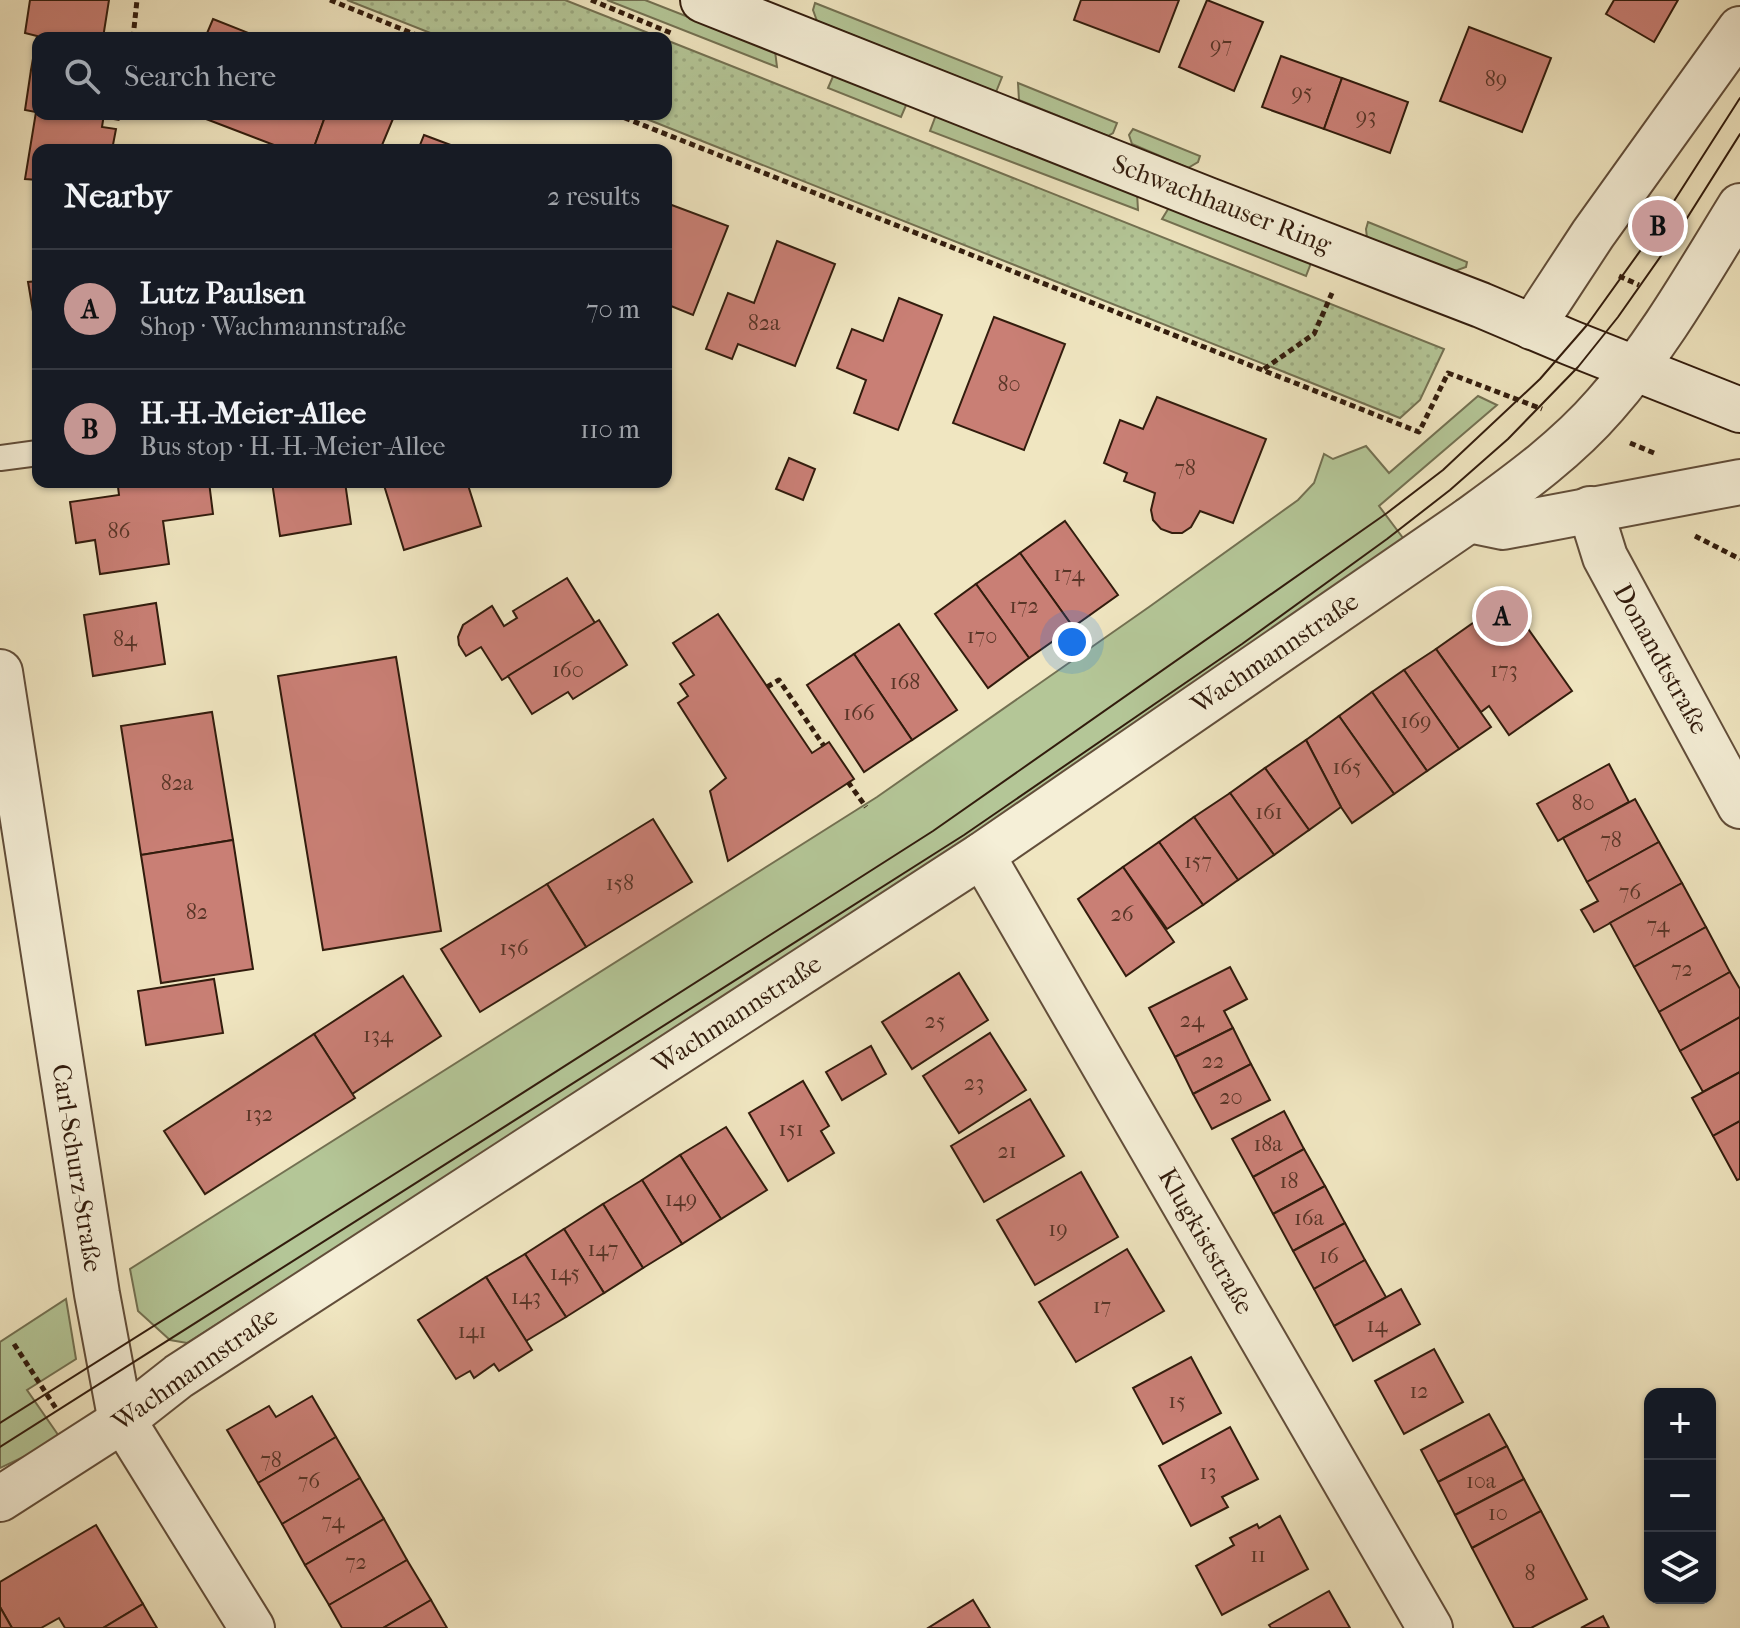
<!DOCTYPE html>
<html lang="en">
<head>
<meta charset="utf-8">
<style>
	body { margin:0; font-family:"IM FELL French Canon",serif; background:#20242c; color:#f1f3f6 }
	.controls { position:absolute; right:24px; bottom:24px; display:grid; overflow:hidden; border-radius:16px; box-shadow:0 2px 6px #0004 }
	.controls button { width:72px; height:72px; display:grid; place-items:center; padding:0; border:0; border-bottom:2px solid #363941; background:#171b24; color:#f1f3f6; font:40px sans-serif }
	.you { position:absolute; left:1072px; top:642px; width:28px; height:28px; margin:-20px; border:6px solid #fff; border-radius:50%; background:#1a73e8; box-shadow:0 0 0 12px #1a73e833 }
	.badge { display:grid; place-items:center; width:52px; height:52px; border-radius:50%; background:#c59692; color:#111; font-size:26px; font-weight:700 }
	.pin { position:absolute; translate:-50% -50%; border:4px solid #fff; box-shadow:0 2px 8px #0006 }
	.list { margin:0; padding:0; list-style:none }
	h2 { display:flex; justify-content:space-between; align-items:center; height:104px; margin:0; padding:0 32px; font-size:34px }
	h2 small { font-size:26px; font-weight:400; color:#9ea1a6 }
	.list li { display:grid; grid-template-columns:52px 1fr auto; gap:24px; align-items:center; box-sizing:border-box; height:120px; padding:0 32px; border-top:2px solid #363941 }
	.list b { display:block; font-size:30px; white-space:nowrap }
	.list p { margin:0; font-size:26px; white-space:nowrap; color:#9ea1a6 }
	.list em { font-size:26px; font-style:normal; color:#9ea1a6 }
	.icon { flex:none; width:44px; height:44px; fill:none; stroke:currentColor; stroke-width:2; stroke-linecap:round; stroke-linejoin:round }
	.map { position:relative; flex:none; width:1740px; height:1628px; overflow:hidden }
	.search { position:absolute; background:#171b24; box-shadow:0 2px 6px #0004; left:32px; top:32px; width:640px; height:88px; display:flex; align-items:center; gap:20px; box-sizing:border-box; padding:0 28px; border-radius:16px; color:#9ea1a6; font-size:30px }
	.panel { position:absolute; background:#171b24; box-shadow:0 2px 6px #0004; left:32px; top:144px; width:640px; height:344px; border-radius:16px }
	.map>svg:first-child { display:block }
</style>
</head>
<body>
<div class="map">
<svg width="1740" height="1628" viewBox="0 0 1740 1628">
	<defs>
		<pattern id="park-dots" width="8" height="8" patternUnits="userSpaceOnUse" patternTransform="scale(2)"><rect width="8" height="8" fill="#b4c697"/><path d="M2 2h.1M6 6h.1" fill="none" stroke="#9baa81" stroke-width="1.8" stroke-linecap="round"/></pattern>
	</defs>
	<rect width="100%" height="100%" fill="#f0e6c1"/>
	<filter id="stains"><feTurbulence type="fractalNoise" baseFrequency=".0025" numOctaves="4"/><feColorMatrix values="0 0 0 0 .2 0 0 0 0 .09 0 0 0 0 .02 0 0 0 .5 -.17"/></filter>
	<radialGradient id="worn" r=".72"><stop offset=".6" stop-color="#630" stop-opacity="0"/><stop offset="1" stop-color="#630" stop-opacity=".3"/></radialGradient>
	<!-- grass -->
	<g fill="#b4c697" stroke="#737152" stroke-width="2">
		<polygon points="607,0 645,0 775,51 777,67"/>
		<polygon points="815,3 1002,77 996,92 817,21 813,10"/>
		<polygon points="834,74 907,103 901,117 828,88"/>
		<polygon points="1018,83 1117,123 1113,133 1108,136 1019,100"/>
		<polygon points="936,115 1137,193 1138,210 930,131"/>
		<polygon points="1133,129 1200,156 1198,162 1188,168 1132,144 1129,135"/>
		<polygon points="1170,206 1311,263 1306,276 1162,219"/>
		<polygon points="1368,222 1467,262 1466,267 1452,272 1367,238 1366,229"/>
		<polygon points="1478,396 1497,405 1379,506 1406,542 1070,777 513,1136 187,1343 170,1340 138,1311 130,1269 877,797 1149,607 1298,500 1314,483 1324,454 1333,459 1366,446 1389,473"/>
		<polygon points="66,1299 76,1359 27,1390 61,1439 0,1468 0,1342"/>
	</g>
	<!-- park -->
	<g fill="url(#park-dots)" stroke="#737152" stroke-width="2">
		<polygon points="347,0 565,0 661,38 443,38"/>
		<polygon points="666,40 1444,349 1420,400 1400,418 634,114 666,114"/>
	</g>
	<!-- building -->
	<g fill="#c97f75" stroke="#321c0d" stroke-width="2">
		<polygon points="30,0 109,0 103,38 38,38 38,71 31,70 37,36 25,33"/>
		<polygon points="1081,0 1179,0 1159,52 1074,20"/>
		<polygon points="1207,0 1263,22 1234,91 1179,67"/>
		<polygon points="1614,0 1678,0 1654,42 1606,14"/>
		<polygon points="213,19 261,38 205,38"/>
		<polygon points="1469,27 1551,58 1522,132 1440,101"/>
		<polygon points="1281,56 1342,78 1324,129 1262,107"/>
		<polygon points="31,70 38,71 38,114 104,114 102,127 116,129 112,150 38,150 38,180 25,179 36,112 25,110"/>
		<polygon points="1342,78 1408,102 1390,153 1324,129"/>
		<polygon points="193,114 326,114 313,150 287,150"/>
		<polygon points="326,114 395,114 380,150 313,150"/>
		<polygon points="424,135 464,150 418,150"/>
		<polygon points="669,204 728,226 693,315 666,304 666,212"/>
		<polygon points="777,241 835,264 795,366 738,344 732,359 706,349 728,293 754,303"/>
		<polygon points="38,281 38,341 28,282"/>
		<polygon points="899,298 942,315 898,430 854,413 866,380 837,368 852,329 883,341"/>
		<polygon points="994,317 1065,344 1024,450 953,423"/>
		<polygon points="1157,397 1266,439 1233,523 1200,511 1191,527 1182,533 1172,533 1161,529 1153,520 1151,510 1155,493 1124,481 1127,473 1104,463 1120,420 1143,429"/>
		<polygon points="789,458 815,469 803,500 776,489"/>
		<polygon points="126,482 209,482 213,514 163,521 169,564 100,574 95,540 76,543 70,502 119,495 118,487 126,485"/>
		<polygon points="272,482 345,482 351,524 280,536"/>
		<polygon points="383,482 467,482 481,526 404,550"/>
		<polygon points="1065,521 1118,595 1073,627 1020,553"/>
		<polygon points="1020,553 1073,627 1029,658 976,584"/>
		<polygon points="567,578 595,623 502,680 481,647 466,656 459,645 458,637 463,625 492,606 504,626 517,618 513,611"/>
		<polygon points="976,584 1029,658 988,688 935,614"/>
		<polygon points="1507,599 1572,691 1509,735 1489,706 1481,712 1436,649"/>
		<polygon points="156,603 165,664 93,676 84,615"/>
		<polygon points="718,614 812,753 829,742 854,779 728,861 710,791 726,778 678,703 688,696 680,684 694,675 673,643"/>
		<polygon points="599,620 627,665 573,699 568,692 532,714 508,676"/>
		<polygon points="899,624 957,710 912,740 854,654"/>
		<polygon points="1436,649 1491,727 1459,749 1404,670"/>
		<polygon points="854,654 912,740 864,772 807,685"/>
		<polygon points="396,657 441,931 323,950 278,676"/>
		<polygon points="1404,670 1459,749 1427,771 1372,692"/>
		<polygon points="1372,692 1427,771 1394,794 1339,716"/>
		<polygon points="212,712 233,840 141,855 121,726"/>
		<polygon points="1339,716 1394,794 1352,823 1341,807 1306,740"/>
		<polygon points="1306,740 1341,807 1309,830 1265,768"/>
		<polygon points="1609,764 1629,802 1558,841 1537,804"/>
		<polygon points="1265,768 1309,830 1274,855 1230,793"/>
		<polygon points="1230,793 1274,855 1238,880 1194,817"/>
		<polygon points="1635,799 1659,842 1587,882 1563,838"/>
		<polygon points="1194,817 1238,880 1203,905 1159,842"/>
		<polygon points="653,819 692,882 586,947 547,884"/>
		<polygon points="233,840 253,969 161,983 141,855"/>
		<polygon points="1159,842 1203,905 1167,929 1123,867"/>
		<polygon points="1659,842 1682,883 1594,932 1581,910 1598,901 1587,882"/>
		<polygon points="1123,867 1174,942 1126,976 1078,899"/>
		<polygon points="1682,883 1706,927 1634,967 1610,923"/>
		<polygon points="547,884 586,947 480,1012 441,949"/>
		<polygon points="1706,927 1730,972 1659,1012 1634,967"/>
		<polygon points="1230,967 1247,999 1224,1011 1233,1028 1175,1057 1149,1008"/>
		<polygon points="1730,972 1740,989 1740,1017 1680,1051 1659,1012"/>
		<polygon points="959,973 988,1020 912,1069 882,1022"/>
		<polygon points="403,976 441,1036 352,1094 314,1034"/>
		<polygon points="214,979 223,1033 146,1045 138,991"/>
		<polygon points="1740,1017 1740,1072 1703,1092 1680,1051"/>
		<polygon points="1233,1028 1251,1064 1193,1094 1175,1057"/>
		<polygon points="990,1033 1026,1090 959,1133 923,1076"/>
		<polygon points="314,1034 355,1098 205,1194 164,1131"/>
		<polygon points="871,1046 886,1074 842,1100 826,1072"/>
		<polygon points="1251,1064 1270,1100 1212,1129 1193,1094"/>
		<polygon points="1740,1072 1740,1121 1713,1136 1692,1098"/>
		<polygon points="803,1081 829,1126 821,1131 834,1153 788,1181 749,1113"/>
		<polygon points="1030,1099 1064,1156 984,1202 951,1146"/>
		<polygon points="1284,1111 1304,1149 1253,1177 1232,1139"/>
		<polygon points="1740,1121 1740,1179 1737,1180 1713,1136"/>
		<polygon points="726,1127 767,1190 721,1219 680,1155"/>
		<polygon points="1304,1149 1325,1186 1273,1214 1253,1177"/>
		<polygon points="680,1155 721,1219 682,1244 642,1180"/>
		<polygon points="1081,1172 1118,1237 1035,1285 997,1220"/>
		<polygon points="642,1180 682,1244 643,1268 603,1204"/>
		<polygon points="1325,1186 1345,1223 1293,1251 1273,1214"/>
		<polygon points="603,1204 643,1268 604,1293 564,1229"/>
		<polygon points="1345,1223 1365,1260 1314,1289 1293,1251"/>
		<polygon points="564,1229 604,1293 566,1317 525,1254"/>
		<polygon points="1127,1249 1164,1311 1076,1362 1039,1302"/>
		<polygon points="525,1254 566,1317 526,1341 486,1277"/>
		<polygon points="1365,1260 1386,1297 1334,1326 1314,1289"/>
		<polygon points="486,1277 532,1350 499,1371 494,1364 474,1378 470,1371 456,1379 418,1320"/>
		<polygon points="1401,1289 1420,1324 1353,1361 1334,1326"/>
		<polygon points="1434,1349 1463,1402 1404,1434 1375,1381"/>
		<polygon points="1191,1357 1221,1413 1163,1444 1133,1388"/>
		<polygon points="312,1396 336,1437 258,1483 227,1430 269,1406 276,1417"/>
		<polygon points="1489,1414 1507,1446 1438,1482 1421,1450"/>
		<polygon points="1230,1427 1258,1479 1222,1497 1228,1507 1191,1526 1159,1466"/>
		<polygon points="336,1437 360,1478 282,1524 258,1483"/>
		<polygon points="1507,1446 1524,1479 1455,1515 1438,1482"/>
		<polygon points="360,1478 384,1519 305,1565 282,1524"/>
		<polygon points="1524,1479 1541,1511 1472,1548 1455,1515"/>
		<polygon points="1541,1511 1587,1599 1531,1628 1514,1628 1472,1548"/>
		<polygon points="1280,1516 1308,1569 1222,1615 1196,1566 1234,1545 1230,1538 1257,1524 1259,1528"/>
		<polygon points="384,1519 407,1560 329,1605 305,1565"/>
		<polygon points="96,1525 143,1604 103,1628 65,1628 59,1618 41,1628 12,1628 0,1607 0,1582"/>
		<polygon points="407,1560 431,1600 383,1628 342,1628 329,1605"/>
		<polygon points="1329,1591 1350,1628 1271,1628 1269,1625"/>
		<polygon points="431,1600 447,1628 383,1628"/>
		<polygon points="973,1600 990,1628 928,1628"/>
		<polygon points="143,1604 157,1628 103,1628"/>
		<polygon points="0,1607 12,1628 0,1628"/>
		<polygon points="1603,1616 1609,1628 1581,1628"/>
	</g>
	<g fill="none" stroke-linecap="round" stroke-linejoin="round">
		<!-- lane casing -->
		<g stroke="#624e3a" stroke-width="28">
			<polyline id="lane" points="0,458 38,453"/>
		</g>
		<!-- street casing -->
		<g stroke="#624e3a" stroke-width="48">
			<g id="street">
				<polyline points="1532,327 1593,234 1740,29"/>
				<polyline points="1590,509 1605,557 1740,806"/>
				<polyline points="1469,520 1503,527 1740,482"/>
				<polyline points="0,672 97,1294 118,1406 123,1420 252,1628"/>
				<polyline points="982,855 1430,1628"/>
				<path d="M0,1499L123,1420L179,1376L982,855L1469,520C1517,485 1566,450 1605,405C1658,345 1698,274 1740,206"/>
			</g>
		</g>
		<!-- secondary casing -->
		<g stroke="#321c0d" stroke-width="48">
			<polyline id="secondary" points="703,0 1208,200 1481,305 1571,343 1740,410"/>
		</g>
		<!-- path -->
		<g stroke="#321c0d" stroke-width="5" stroke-dasharray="6 4" stroke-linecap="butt">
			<polyline points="330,0 424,38"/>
			<polyline points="591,0 671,33"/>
			<polyline points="103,36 111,38"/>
			<polyline points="133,38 137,0"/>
			<polyline points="615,114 1419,432 1448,373 1542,409"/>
			<polyline points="104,116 122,119 123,114"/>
			<polyline points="1619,276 1639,285"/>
			<polyline points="1264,369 1314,334 1332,293"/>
			<polyline points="1630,443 1654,453"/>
			<polyline points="1695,536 1740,559"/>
			<polyline points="767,687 779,680 824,746"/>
			<polyline points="848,782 866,807"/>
			<polyline points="14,1344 57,1410"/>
		</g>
		<!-- lane -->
		<use href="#lane" stroke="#f5efd7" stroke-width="24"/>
		<!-- street -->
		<use href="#street" stroke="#f5efd7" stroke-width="44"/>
		<!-- secondary -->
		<use href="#secondary" stroke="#f5efd7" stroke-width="44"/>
		<!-- tram -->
		<g stroke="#321c0d" stroke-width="2">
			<polyline points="0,1423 477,1122 933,831 1387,513 1443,470 1540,379 1587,325 1658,226 1740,98"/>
			<polyline points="0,1447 964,835 1242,644 1387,539 1450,490 1508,439 1578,367 1618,317 1682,226 1740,134"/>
		</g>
	</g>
	<g text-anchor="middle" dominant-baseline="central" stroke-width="6" stroke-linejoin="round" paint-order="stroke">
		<!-- number labels -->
		<g font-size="22" fill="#583527">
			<text x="1221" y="45">97</text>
			<text x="1496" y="79">89</text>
			<text x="1302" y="92">95</text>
			<text x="1366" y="116">93</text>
			<text x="764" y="323">82a</text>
			<text x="1009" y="384">80</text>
			<text x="1185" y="468">78</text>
			<text x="119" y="531">86</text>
			<text x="1069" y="574">174</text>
			<text x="1024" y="606">172</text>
			<text x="982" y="636">170</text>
			<text x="125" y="639">84</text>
			<text x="568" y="670">160</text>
			<text x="1504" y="670">173</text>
			<text x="905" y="682">168</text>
			<text x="859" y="713">166</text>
			<text x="1416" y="721">169</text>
			<text x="1347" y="767">165</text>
			<text x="177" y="783">82a</text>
			<text x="1583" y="803">80</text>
			<text x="1269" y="812">161</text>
			<text x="1611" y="840">78</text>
			<text x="1198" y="861">157</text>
			<text x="620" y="883">158</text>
			<text x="1630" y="892">76</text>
			<text x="197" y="912">82</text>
			<text x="1122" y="914">26</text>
			<text x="1658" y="925">74</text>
			<text x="514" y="948">156</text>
			<text x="1682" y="969">72</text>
			<text x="1192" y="1020">24</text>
			<text x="935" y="1021">25</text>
			<text x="378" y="1035">134</text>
			<text x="1213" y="1061">22</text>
			<text x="974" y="1083">23</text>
			<text x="1231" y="1097">20</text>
			<text x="259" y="1114">132</text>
			<text x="791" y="1129">151</text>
			<text x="1268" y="1144">18a</text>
			<text x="1007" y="1151">21</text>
			<text x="1289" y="1181">18</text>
			<text x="681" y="1199">149</text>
			<text x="1309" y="1218">16a</text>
			<text x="1058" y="1229">19</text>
			<text x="603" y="1249">147</text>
			<text x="1329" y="1256">16</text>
			<text x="565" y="1273">145</text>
			<text x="526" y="1297">143</text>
			<text x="1102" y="1306">17</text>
			<text x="1377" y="1325">14</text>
			<text x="472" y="1331">141</text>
			<text x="1419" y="1391">12</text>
			<text x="1177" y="1401">15</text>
			<text x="271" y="1460">78</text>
			<text x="1208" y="1472">13</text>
			<text x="309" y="1481">76</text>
			<text x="1481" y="1481">10a</text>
			<text x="1498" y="1513">10</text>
			<text x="333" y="1521">74</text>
			<text x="1258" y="1555">11</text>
			<text x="356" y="1562">72</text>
			<text x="1530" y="1573">8</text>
		</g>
		<!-- street labels -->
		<g font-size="26" fill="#321c0d" stroke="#f5efd7">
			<text transform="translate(1222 204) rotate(21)">Schwachhauser Ring</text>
			<text transform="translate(1275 653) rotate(-34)">Wachmannstraße</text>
			<text transform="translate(1661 659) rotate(61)">Donandtstraße</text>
			<text transform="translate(737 1014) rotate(-33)">Wachmannstraße</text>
			<text transform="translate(77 1168) rotate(81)">Carl-Schurz-Straße</text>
			<text transform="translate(1206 1241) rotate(60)">Klugkiststraße</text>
			<text transform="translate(195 1369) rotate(-35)">Wachmannstraße</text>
		</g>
	</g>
	<rect width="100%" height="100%" filter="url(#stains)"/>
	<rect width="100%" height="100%" fill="url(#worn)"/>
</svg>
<div class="controls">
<button>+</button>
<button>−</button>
<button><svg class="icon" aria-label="layers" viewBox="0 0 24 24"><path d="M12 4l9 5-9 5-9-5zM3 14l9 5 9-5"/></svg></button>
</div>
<div class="you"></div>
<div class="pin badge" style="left:1502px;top:616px">A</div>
<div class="pin badge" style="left:1658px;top:226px">B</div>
<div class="search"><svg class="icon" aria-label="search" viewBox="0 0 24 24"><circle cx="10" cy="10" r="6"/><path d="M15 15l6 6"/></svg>Search here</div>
<section class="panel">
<h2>Nearby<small>2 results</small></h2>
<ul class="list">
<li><span class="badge">A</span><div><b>Lutz Paulsen</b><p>Shop · Wachmannstraße</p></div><em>70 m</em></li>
<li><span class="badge">B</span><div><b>H.-H.-Meier-Allee</b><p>Bus stop · H.-H.-Meier-Allee</p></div><em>110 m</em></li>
</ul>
</section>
</div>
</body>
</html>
